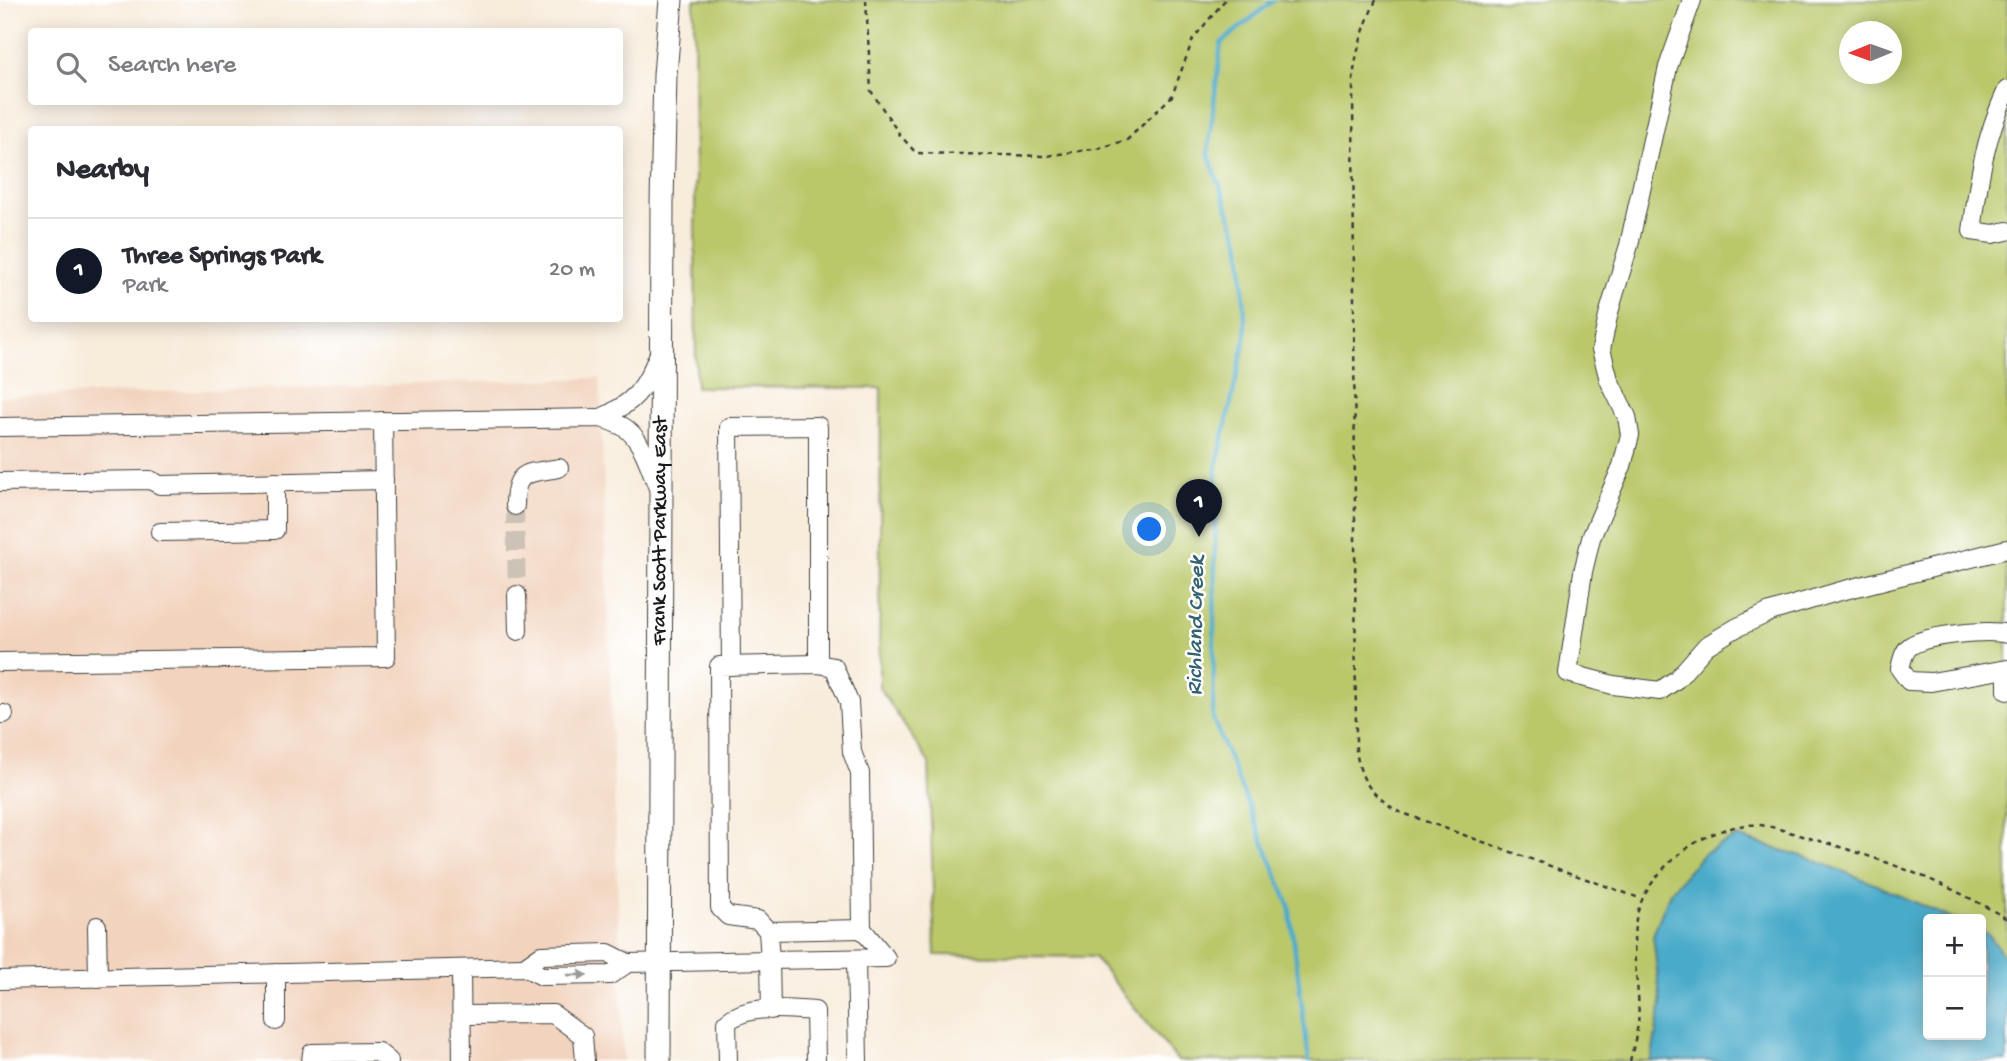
<!DOCTYPE html>
<html lang="en">
<head>
<meta charset="utf-8">
<style>
	body { margin:0; font-family:"Gochi Hand",sans-serif; background:#f7f7f7; color:#2b2b33 }
	.controls { position:absolute; right:21px; bottom:21px; display:grid; overflow:hidden; border-radius:7px; box-shadow:0 4px 18px #0003 }
	.controls button { width:63px; height:63px; display:grid; place-items:center; padding:0; border:0; border-bottom:2px solid #e1e1e2; background:#fff; color:#2b2b33; font:35px sans-serif }
	.compass { position:absolute; left:1839px; top:21px; width:63px; height:63px; border-radius:50%; background:#fff; box-shadow:0 4px 18px #0003; rotate:269deg }
	.you { position:absolute; left:1150px; top:530px; width:24px; height:24px; margin:-18px; border:5px solid #fff; border-radius:50%; background:#1a73e8; box-shadow:0 0 0 10px #1a73e833 }
	.badge { display:grid; place-items:center; width:46px; height:46px; border-radius:50%; background:#111827; color:#fff; font-size:23px; font-weight:700 }
	.pin { position:absolute; translate:-50% -58px; filter:drop-shadow(0 2px 4px #0008) }
	.pin::after { content:''; position:absolute; top:37px; width:24px; height:21px; background:inherit; clip-path:polygon(0 0,100% 0,50% 100%) }
	.list { margin:0; padding:0; list-style:none }
	h2 { display:flex; justify-content:space-between; align-items:center; height:91px; margin:0; padding:0 28px; font-size:30px }
	h2 small { font-size:23px; font-weight:400; color:#7c7c81 }
	.list li { display:grid; grid-template-columns:46px 1fr auto; gap:21px; align-items:center; box-sizing:border-box; height:105px; padding:0 28px; border-top:2px solid #e1e1e2 }
	.list b { display:block; font-size:26px; white-space:nowrap }
	.list p { margin:0; font-size:23px; white-space:nowrap; color:#7c7c81 }
	.list em { font-size:23px; font-style:normal; color:#7c7c81 }
	.icon { flex:none; width:38px; height:38px; fill:none; stroke:currentColor; stroke-width:2; stroke-linecap:round; stroke-linejoin:round }
	.map { position:relative; flex:none; width:2007px; height:1061px; overflow:hidden }
	.search { position:absolute; background:#fff; box-shadow:0 4px 18px #0003; left:28px; top:28px; width:595px; height:77px; display:flex; align-items:center; gap:18px; box-sizing:border-box; padding:0 24px; border-radius:7px; color:#7c7c81; font-size:26px }
	.panel { position:absolute; background:#fff; box-shadow:0 4px 18px #0003; left:28px; top:126px; width:595px; height:196px; border-radius:7px }
	.map>svg:first-child { display:block }
</style>
</head>
<body>
<div class="map">
<svg width="2007" height="1061" viewBox="0 0 2007 1061">
	<rect width="100%" height="100%" fill="#fff"/>
	<filter id="ink" filterUnits="userSpaceOnUse"><feTurbulence type="fractalNoise" baseFrequency=".0143" numOctaves="2"/><feDisplacementMap in="SourceGraphic" scale="14" xChannelSelector="R" yChannelSelector="G"/><feConvolveMatrix kernelMatrix="1 2 1 2 8 2 1 2 1" color-interpolation-filters="sRGB"/></filter>
	<filter id="wash" filterUnits="userSpaceOnUse"><feTurbulence type="fractalNoise" baseFrequency=".00686" numOctaves="4" result="noise"/><feDisplacementMap in="SourceGraphic" scale="28" xChannelSelector="R" yChannelSelector="G"/><feGaussianBlur stdDeviation="1.57" result="paint"/><feColorMatrix in="noise" values="0 0 0 0 0 0 0 0 0 0 0 0 0 0 0 0 0 1.4 0 .05"/><feComposite in="paint" operator="in"/></filter>
	<g filter="url(#wash)">
		<rect width="100%" height="100%" fill="#f8ecdb"/>
		<!-- built -->
		<polygon fill="#f2d4be" points="600,378 623,1061 0,1061 0,397"/>
		<!-- green -->
		<path fill="#bac86b" stroke="#6b7244" stroke-width="2" fill-rule="evenodd" d="M694,0H2007V1061H1178L1094,957L935,955L929,763L879,687L881,388L696,387ZM1850,32H1892V74H1850ZM1928,919H1981V1035H1928Z"/>
		<!-- water -->
		<polygon fill="#4aaac9" stroke="#336372" stroke-width="2" points="1736,837 1809,858 1865,880 1953,919 1928,919 1928,1035 1981,1035 1981,931 1989,935 2007,961 2007,1061 1651,1061 1661,1006 1653,935 1670,892 1703,854"/>
		<g fill="none" stroke-linecap="round" stroke-linejoin="round">
			<!-- stream -->
			<polyline stroke="#4aaac9" stroke-width="4.5" points="1274,0 1221,43 1208,153 1241,245 1246,336 1216,469 1213,719 1289,905 1309,1061"/>
		</g>
	</g>
	<g filter="url(#ink)">
		<g fill="none" stroke-linecap="round" stroke-linejoin="round">
			<!-- minor-tunnel -->
			<polyline stroke="#ccc2b5" stroke-width="18" stroke-dasharray="18 9" stroke-linecap="butt" points="515,506 517,595"/>
			<!-- minor casing -->
			<g stroke="#3d3b39" stroke-width="20">
				<g id="minor">
					<polyline points="1692,0 1668,67 1629,245 1609,312 1601,349 1609,380 1627,417 1630,435 1622,466 1591,538 1583,572 1568,673 1613,685 1660,691 1677,679 1706,646 1736,628 1770,612 1837,592 2007,549"/>
					<path d="M2007,90C1984,139 1979,178 1972,231L1993,234L2007,231"/>
					<path d="M601,418C634,403 645,389 658,356"/>
					<path d="M0,427L601,418C608,420 615,423 622,426C642,437 650,468 658,488"/>
					<polyline points="0,482 150,480 160,485 384,480"/>
					<path d="M515,506C515,468 528,474 559,468"/>
					<polyline points="160,532 275,530 275,482"/>
					<polyline points="517,595 518,631"/>
					<path d="M2007,634C1988,629 1929,635 1912,645C1904,649 1902,660 1900,669L1909,681L1931,682L2007,669"/>
					<polyline points="0,662 386,657 383,421"/>
					<polygon points="818,664 834,667 849,702 852,752 860,773 862,929 886,958 770,960 768,931 758,920 728,916 720,908 719,666"/>
					<polyline points="731,666 729,427 818,426 818,664"/>
					<polyline points="2007,675 2007,691"/>
					<polyline points="0,714 4,714"/>
					<polyline points="97,926 98,978"/>
					<polyline points="768,931 862,929"/>
					<polyline points="856,959 858,1061"/>
					<polyline points="524,967 541,955 608,953 628,963 770,960 771,1010"/>
					<polyline points="461,969 462,1061"/>
					<polyline points="276,973 276,1021"/>
					<polyline points="0,980 524,967 542,976 610,975 628,963"/>
					<polyline points="462,1015 553,1014 583,1036 585,1061"/>
					<polyline points="311,1061 312,1053 378,1052 389,1061"/>
					<path d="M728,1061L727,1022C749,1003 787,1010 815,1011L816,1061"/>
				</g>
			</g>
			<!-- major casing -->
			<g stroke="#3d3b39" stroke-width="25">
				<g id="major">
					<path id="s1" d="M659,1061L662,203L665,75L671,0"/>
				</g>
			</g>
			<!-- path -->
			<g stroke="#3d3b39" stroke-width="2.5" stroke-dasharray="5 5" stroke-linecap="butt">
				<polyline points="866,0 871,91 900,135 916,153 1047,156 1100,148 1127,140 1172,96 1193,39 1225,0"/>
				<path d="M1376,0C1364,26 1356,50 1353,79L1356,750C1361,783 1370,792 1397,811L1642,899"/>
				<path d="M1630,1061C1633,1049 1636,1037 1638,1024C1642,984 1624,936 1643,898C1663,859 1705,829 1748,825C1766,823 1788,832 1805,837C1875,856 1945,881 2007,919"/>
			</g>
			<!-- minor -->
			<use href="#minor" stroke="#fff" stroke-width="18"/>
			<!-- major -->
			<use href="#major" stroke="#fff" stroke-width="23"/>
		</g>
		<!-- one-way arrows -->
		<defs><path id="oneway-solid" d="M-6-.8H1V-3.2L6.5 0L1 3.2V.8H-6Z" transform="scale(1.75)"/></defs>
		<use fill="#999" href="#oneway-solid" transform="translate(577 975) rotate(-1)"/>
	</g>
	<g text-anchor="middle" dominant-baseline="central" stroke-width="5" stroke-linejoin="round" paint-order="stroke">
		<!-- street labels -->
		<g font-size="21" fill="#1c1c1c" stroke="#fff">
			<text stroke="none"><textPath href="#s1" startOffset="530">Frank Scott Parkway East</textPath></text>
		</g>
		<!-- water labels -->
		<g font-size="23" font-style="italic" fill="#336372" stroke="#fff">
			<text transform="translate(1197 626) rotate(-89)">Richland Creek</text>
		</g>
	</g>
</svg>
<div class="controls">
<button>+</button>
<button>−</button>
</div>
<svg class="compass" viewBox="-18 -18 36 36"><path d="M0-13l5 13h-10z" fill="#e53935"/><path d="M0 13l5-13h-10z" fill="#7c7c81"/></svg>
<div class="you"></div>
<div class="pin badge" style="left:1199px;top:537px">1</div>
<div class="search"><svg class="icon" aria-label="search" viewBox="0 0 24 24"><circle cx="10" cy="10" r="6"/><path d="M15 15l6 6"/></svg>Search here</div>
<section class="panel">
<h2>Nearby<small></small></h2>
<ul class="list">
<li><span class="badge">1</span><div><b>Three Springs Park</b><p>Park</p></div><em>20 m</em></li>
</ul>
</section>
</div>
</body>
</html>
